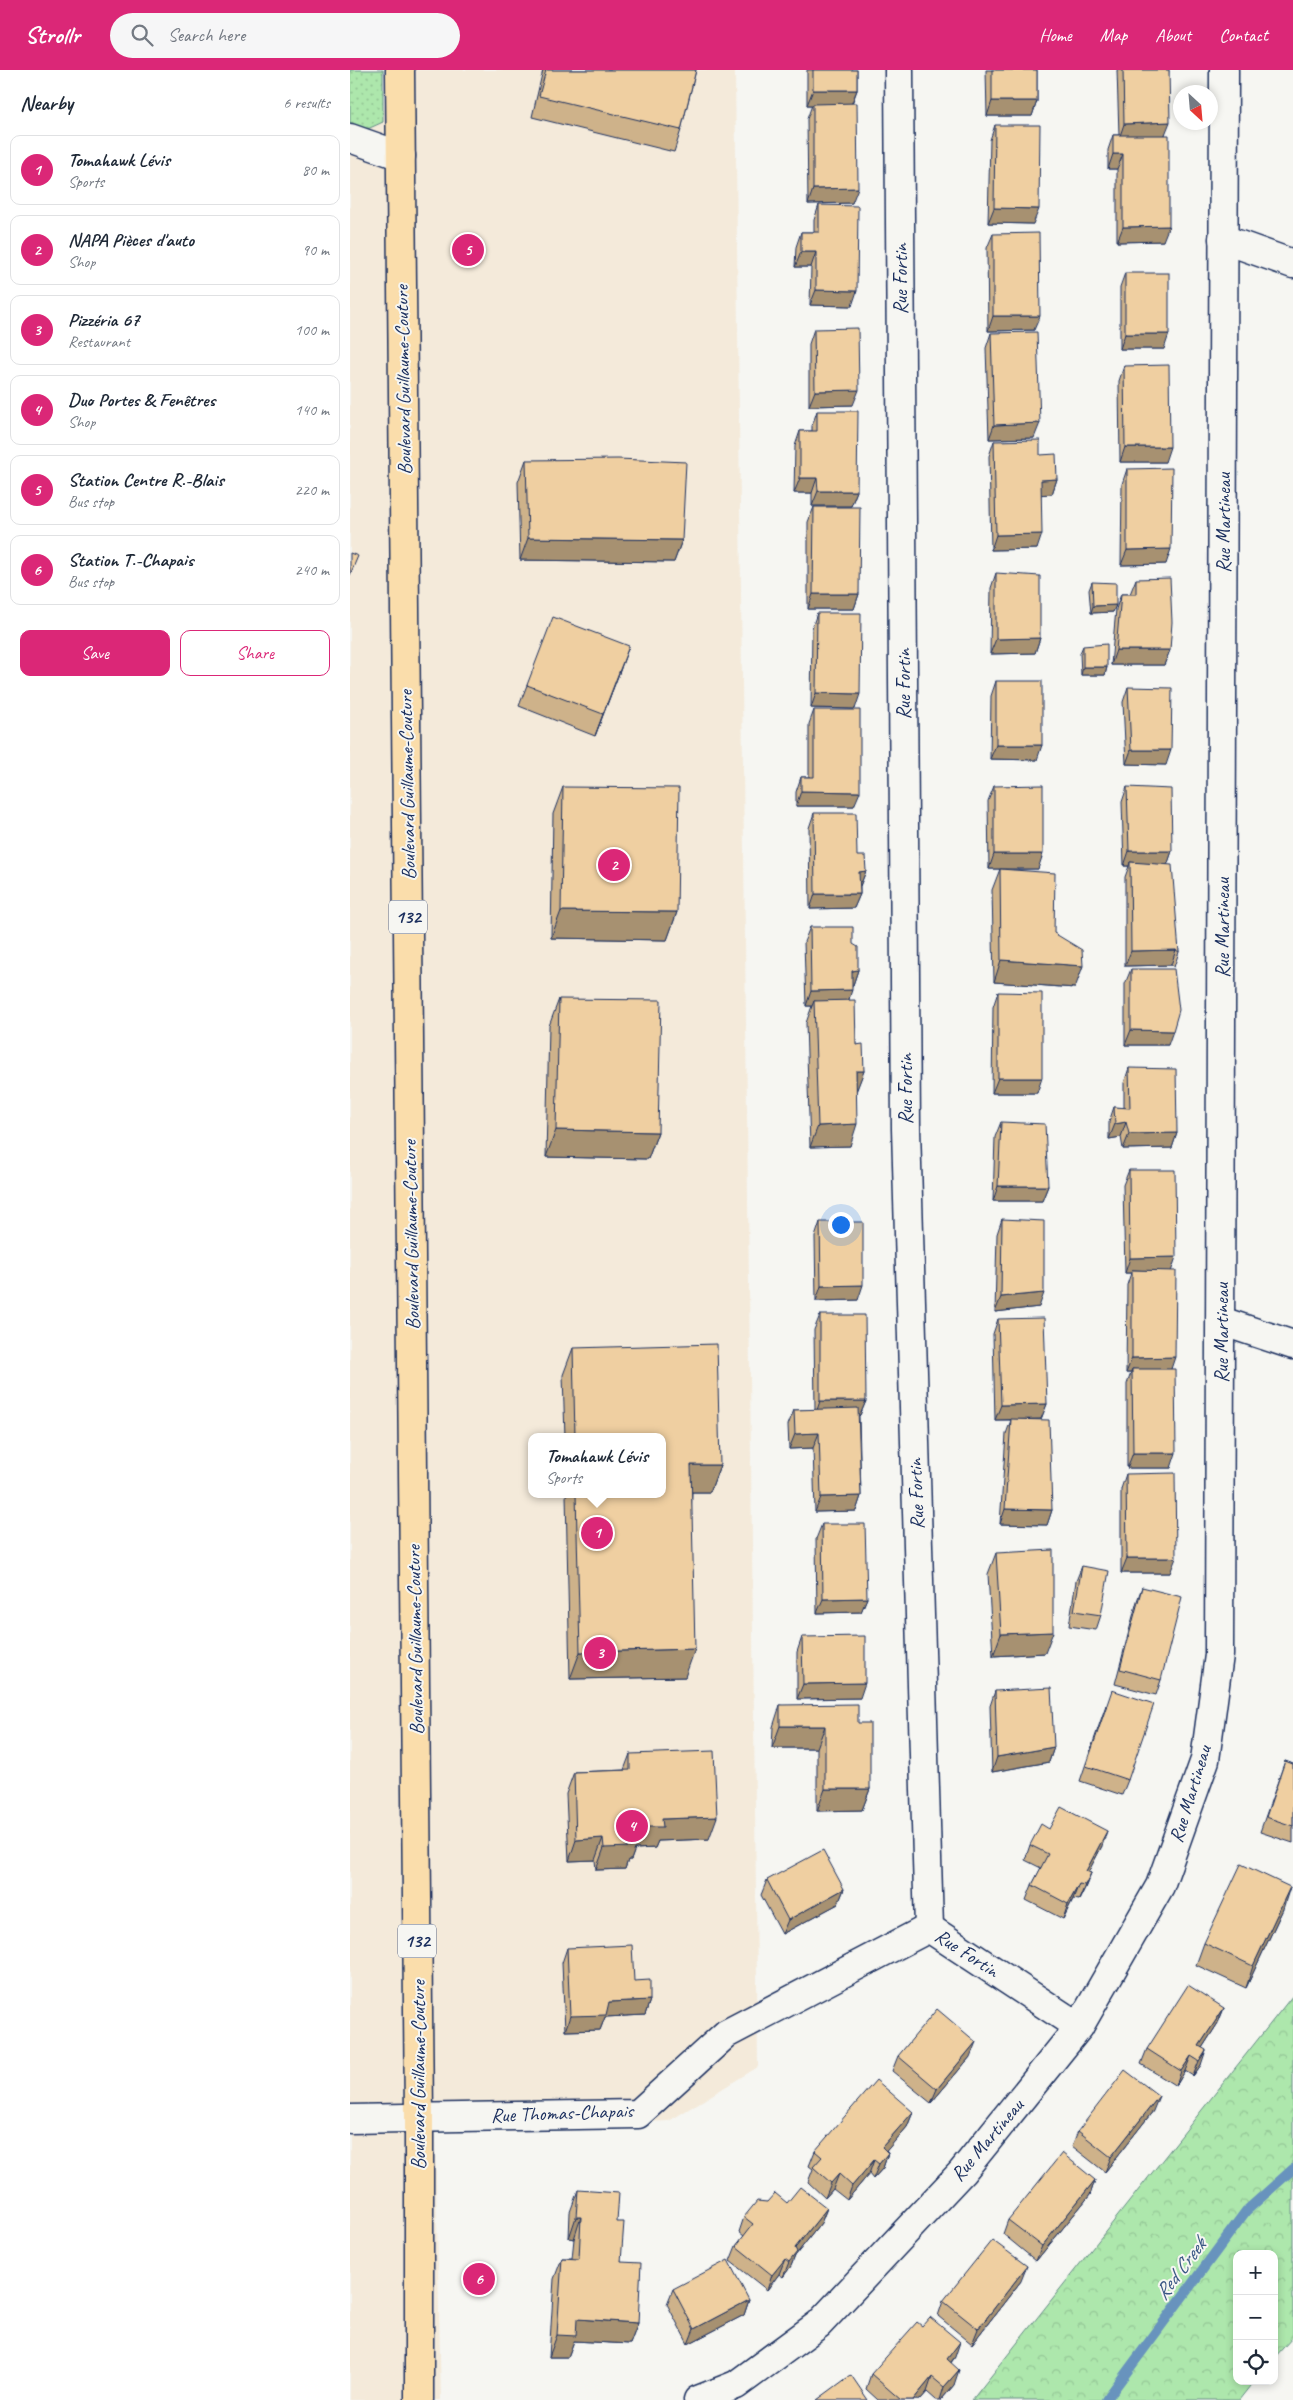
<!DOCTYPE html>
<html lang="en">
<head>
<meta charset="utf-8">
<style>
	body { margin:0; font-family:Caveat,sans-serif; background:#f6f6f7; color:#1f2937 }
	.controls { position:absolute; right:15px; bottom:15px; display:grid; overflow:hidden; border-radius:10px; box-shadow:0 2px 8px #0003 }
	.controls button { width:45px; height:45px; display:grid; place-items:center; padding:0; border:0; border-bottom:1px solid #e0e1e3; background:#fff; color:#1f2937; font:25px sans-serif }
	.compass { position:absolute; left:823px; top:15px; width:45px; height:45px; border-radius:50%; background:#fff; box-shadow:0 2px 8px #0003; rotate:154deg }
	.you { position:absolute; left:490px; top:1154px; width:18px; height:18px; margin:-12px; border:4px solid #fff; border-radius:50%; background:#1a73e8; box-shadow:0 0 0 8px #1a73e833 }
	.badge { display:grid; place-items:center; width:32px; height:32px; border-radius:50%; background:#db2777; color:#fff; font-size:16px; font-weight:700 }
	.pin { position:absolute; translate:-50% -50%; border:2px solid #fff; box-shadow:0 1px 5px #0006 }
	.popup { position:absolute; left:178px; top:1363px; width:138px; height:65px; box-sizing:border-box; display:grid; place-content:center; border-radius:10px; background:#fff; filter:drop-shadow(0 1px 4px #0005); font-size:16px; white-space:nowrap; color:#747a83 }
	.popup b { font-size:19px; color:#1f2937 }
	.popup::after { content:''; position:absolute; left:50%; top:100%; margin-left:-10px; border:10px solid transparent; border-top-color:#fff }
	.list { margin:0; padding:0; list-style:none }
	h2 { display:flex; justify-content:space-between; align-items:center; height:65px; margin:0; padding:0 20px; font-size:21px }
	h2 small { font-size:16px; font-weight:400; color:#747a83 }
	.list li { display:grid; grid-template-columns:32px 1fr auto; gap:15px; align-items:center; box-sizing:border-box; height:70px; margin:0 10px 10px; padding:0 10px; border:1px solid #e0e1e3; border-radius:10px }
	.list b { display:block; font-size:19px; white-space:nowrap }
	.list p { margin:0; font-size:16px; white-space:nowrap; color:#747a83 }
	.list em { font-size:16px; font-style:normal; color:#747a83 }
	.actions { display:flex; gap:10px; padding:15px 20px }
	.actions a { flex:1; padding:11px 0; border:1px solid #db2777; border-radius:10px; text-align:center; font-size:18px; color:#db2777 }
	.actions .main { background:#db2777; color:#fff }
	.icon { flex:none; width:28px; height:28px; fill:none; stroke:currentColor; stroke-width:2; stroke-linecap:round; stroke-linejoin:round }
	.map { position:relative; flex:none; width:943px; height:2330px; overflow:hidden }
	header { display:flex; align-items:center; gap:30px; box-sizing:border-box; height:70px; padding:0 25px; background:#db2777; color:#fff }
	header strong { font-size:24px }
	nav { display:flex; gap:28px; margin-inline-start:auto; font-size:18px }
	.search { width:350px; height:45px; background:#f6f6f7; display:flex; align-items:center; gap:12px; box-sizing:border-box; padding:0 18px; border-radius:28px; color:#747a83; font-size:19px }
	main { display:flex }
	aside { flex:1; background:#fff }
	.map>svg:first-child { display:block }
</style>
</head>
<body>
<header>
<strong>Strollr</strong>
<div class="search"><svg class="icon" aria-label="search" viewBox="0 0 24 24"><circle cx="10" cy="10" r="6"/><path d="M15 15l6 6"/></svg>Search here</div>
<nav><a>Home</a><a>Map</a><a>About</a><a>Contact</a></nav>
</header>
<main>
<aside>
<h2>Nearby<small>6 results</small></h2>
<ul class="list">
<li><span class="badge">1</span><div><b>Tomahawk Lévis</b><p>Sports</p></div><em>80 m</em></li>
<li><span class="badge">2</span><div><b>NAPA Pièces d'auto</b><p>Shop</p></div><em>90 m</em></li>
<li><span class="badge">3</span><div><b>Pizzéria 67</b><p>Restaurant</p></div><em>100 m</em></li>
<li><span class="badge">4</span><div><b>Duo Portes &amp; Fenêtres</b><p>Shop</p></div><em>140 m</em></li>
<li><span class="badge">5</span><div><b>Station Centre R.-Blais</b><p>Bus stop</p></div><em>220 m</em></li>
<li><span class="badge">6</span><div><b>Station T.-Chapais</b><p>Bus stop</p></div><em>240 m</em></li>
</ul>
<div class="actions"><a class="main">Save</a><a>Share</a></div>
</aside>
<div class="map">
<svg width="943" height="2330" viewBox="0 0 943 2330">
	<defs>
		<pattern id="forest-crowns" width="20" height="18" patternUnits="userSpaceOnUse" patternTransform="scale(1.25)"><rect width="20" height="18" fill="#ade7ac"/><path d="M2 6a3 3 0 1 1 6 0M12 15a3 3 0 1 1 6 0" fill="none" stroke="#94c696"/></pattern>
		<pattern id="park-dots" width="8" height="8" patternUnits="userSpaceOnUse" patternTransform="scale(1.25)"><rect width="8" height="8" fill="#ade7ac"/><path d="M2 2h.1M6 6h.1" fill="none" stroke="#94c696" stroke-width="1.8" stroke-linecap="round"/></pattern>
	</defs>
	<rect width="100%" height="100%" fill="#f6f6f2"/>
	<filter id="ink" filterUnits="userSpaceOnUse"><feTurbulence type="fractalNoise" baseFrequency=".02" numOctaves="2"/><feDisplacementMap in="SourceGraphic" scale="10" xChannelSelector="R" yChannelSelector="G"/><feConvolveMatrix kernelMatrix="1 2 1 2 8 2 1 2 1" color-interpolation-filters="sRGB"/></filter>
	<g filter="url(#ink)">
		<!-- built -->
		<path fill="#f4eada" fill-rule="evenodd" d="M37,0H385L408,1997L319,2051L85,2061L91,2330H0V67L33,52ZM182,1367H312V1424H182Z"/>
		<!-- forest -->
		<polygon fill="url(#forest-crowns)" stroke="#648b85" points="943,1925 943,2267 924,2288 924,2184 887,2184 887,2311 904,2311 889,2330 622,2330"/>
		<!-- park -->
		<polygon fill="url(#park-dots)" stroke="#648b85" points="0,0 33,0 33,52 0,67"/>
		<g fill="none" stroke-linecap="round" stroke-linejoin="round">
			<!-- stream -->
			<polyline stroke="#6893bd" stroke-width="10" points="756,2330 896,2141 943,2099"/>
			<!-- minor casing -->
			<g stroke="#1b2f5e" stroke-width="31">
				<g id="minor">
					<polyline points="549,0 556,1059 579,1858"/>
					<polyline points="0,68 51,86"/>
					<polyline points="873,169 943,194"/>
					<polyline points="871,1251 943,1275"/>
					<polyline points="579,1858 729,1957"/>
					<polyline points="0,2049 288,2044 376,1964 579,1858"/>
					<polyline points="348,2330 386,2315 469,2254 612,2102 729,1957 810,1816 855,1690 869,1585 874,0"/>
				</g>
			</g>
			<!-- primary casing -->
			<g stroke="#1b2f5e" stroke-width="31">
				<polyline id="primary" points="50,0 69,2047 69,2330"/>
			</g>
			<!-- minor -->
			<use href="#minor" stroke="#f6f6f2" stroke-width="28"/>
			<!-- primary -->
			<use href="#primary" stroke="#faddab" stroke-width="28"/>
		</g>
		<!-- wall -->
		<g fill="#ceb28a" stroke="#1b2f5e">
			<polygon points="193,0 346,0 331,60 324,82 182,47"/>
			<polygon points="457,0 507,0 507,20 502,34 502,133 458,134 457,49 462,35 457,35"/>
			<polygon points="636,0 687,0 687,31 682,46 637,46"/>
			<polygon points="767,0 819,0 815,65 813,171 767,172 767,99 758,99 758,80 763,65 769,65"/>
			<polygon points="645,55 683,154 638,153 640,70"/>
			<polygon points="469,135 502,236 460,235 461,197 445,197 446,177 451,162 464,162 464,150"/>
			<polygon points="643,164 684,260 638,261 637,178"/>
			<polygon points="775,203 814,279 770,279 770,217"/>
			<polygon points="464,259 503,335 459,336 459,274"/>
			<polygon points="641,263 684,368 639,369 636,278"/>
			<polygon points="774,296 815,392 770,392 769,311"/>
			<polygon points="467,341 507,421 501,436 462,436 462,423 444,423 445,376 450,361 462,361 462,356"/>
			<polygon points="644,371 690,385 707,409 702,424 691,424 687,479 641,480 639,386"/>
			<polygon points="176,390 332,470 324,492 170,490 168,412"/>
			<polygon points="777,399 816,494 771,495 772,414"/>
			<polygon points="464,437 509,524 504,539 458,539 458,452"/>
			<polygon points="646,503 690,568 685,583 640,584 641,518"/>
			<polygon points="786,509 820,580 814,595 761,595 766,539 771,524 780,524"/>
			<polygon points="742,512 766,535 763,542 741,543 739,520"/>
			<polygon points="467,543 505,639 461,638 462,558"/>
			<polygon points="733,576 757,597 755,605 731,605 730,583"/>
			<polygon points="271,598 245,666 169,636 177,615"/>
			<polygon points="646,611 687,690 640,689 641,626"/>
			<polygon points="778,617 816,695 776,694 773,632"/>
			<polygon points="464,640 504,736 446,736 446,722 451,707 459,707 459,654"/>
			<polygon points="644,716 688,799 650,799 704,863 725,918 644,912 642,820 650,799 639,799 638,731"/>
			<polygon points="213,717 327,842 317,870 201,868 203,744"/>
			<polygon points="777,717 822,781 817,795 829,882 824,897 821,895 775,896 775,807 779,796 774,796 772,732"/>
			<polygon points="464,743 507,786 516,801 510,816 510,824 504,838 460,839 459,758"/>
			<polygon points="460,857 503,874 508,900 503,915 502,915 499,930 506,975 514,1001 506,1021 500,1076 460,1077 456,953 462,936 456,936 454,872"/>
			<polygon points="781,899 818,975 775,975 775,914"/>
			<polygon points="648,922 687,1023 642,1023 643,937"/>
			<polygon points="209,929 308,1062 298,1089 196,1087 199,956"/>
			<polygon points="779,998 827,1063 822,1078 773,1079 771,1067 759,1069 759,1052 764,1037 774,1038 774,1013"/>
			<polygon points="651,1052 698,1116 692,1131 643,1131 645,1067"/>
			<polygon points="779,1100 821,1201 821,1398 777,1398 777,1314 781,1303 776,1303 777,1215 781,1203 775,1203 773,1115"/>
			<polygon points="652,1149 689,1237 645,1242 647,1164"/>
			<polygon points="470,1152 508,1230 466,1231 465,1167"/>
			<polygon points="470,1245 516,1331 510,1345 509,1346 511,1426 506,1441 465,1442 463,1378 439,1379 438,1355 444,1340 465,1340 464,1260"/>
			<polygon points="648,1249 697,1334 691,1349 671,1349 702,1440 697,1455 650,1454 656,1364 661,1350 645,1350 643,1264"/>
			<polygon points="223,1278 370,1395 360,1422 342,1422 335,1607 220,1609 216,1424 312,1424 312,1367 215,1367 213,1305"/>
			<polygon points="776,1404 820,1503 771,1503 771,1419"/>
			<polygon points="472,1454 517,1528 511,1542 467,1543 466,1469"/>
			<polygon points="646,1483 695,1583 643,1586 638,1504"/>
			<polygon points="732,1496 751,1545 746,1560 719,1556 726,1511"/>
			<polygon points="792,1517 811,1610 806,1625 765,1614 787,1531"/>
			<polygon points="452,1567 510,1628 447,1629 447,1582"/>
			<polygon points="645,1621 704,1677 699,1692 642,1702 640,1636"/>
			<polygon points="430,1635 508,1653 520,1719 512,1740 467,1741 467,1678 422,1678 423,1657"/>
			<polygon points="756,1635 778,1710 772,1725 730,1711"/>
			<polygon points="280,1684 359,1769 308,1771 305,1778 285,1779 281,1790 278,1790 275,1799 246,1800 245,1790 219,1791 216,1724 224,1702 274,1700"/>
			<polygon points="935,1691 943,1694 943,1773 910,1762"/>
			<polygon points="699,1759 752,1776 738,1802 741,1803 735,1818 729,1830 723,1829 713,1849 676,1830 682,1815 691,1798 675,1790 680,1775"/>
			<polygon points="417,1810 494,1819 488,1834 432,1864 411,1825"/>
			<polygon points="933,1839 896,1918 846,1895 854,1873"/>
			<polygon points="217,1878 284,1911 300,1930 295,1945 255,1947 250,1960 215,1961 212,1893"/>
			<polygon points="874,1938 868,1953 852,1978 851,1995 843,2006 835,2001 826,2016 791,1994 797,1979"/>
			<polygon points="548,1986 620,1987 581,2033 542,2001"/>
			<polygon points="803,2041 755,2102 722,2076 728,2061"/>
			<polygon points="563,2042 557,2057 536,2081 538,2083 533,2098 523,2109 519,2104 497,2130 483,2119 475,2128 458,2112 463,2099 459,2096 465,2081"/>
			<polygon points="745,2110 740,2125 686,2191 653,2164 658,2150"/>
			<polygon points="228,2120 267,2152 271,2192 288,2253 280,2274 224,2271 218,2287 199,2287 204,2209 212,2188 222,2188 224,2169 219,2168 220,2142"/>
			<polygon points="417,2132 437,2133 477,2138 471,2153 445,2186 441,2196 433,2207 429,2204 417,2220 380,2191 386,2176 394,2166 389,2162 394,2147"/>
			<polygon points="671,2211 622,2274 588,2246 593,2231"/>
			<polygon points="323,2219 399,2230 394,2245 338,2274 317,2234"/>
			<polygon points="605,2287 601,2293 604,2315 591,2330 586,2330 577,2322 570,2330 528,2330 516,2319 521,2304"/>
		</g>
		<!-- shaded-wall -->
		<g fill="#a79171" stroke="#1b2f5e">
			<polygon points="463,20 507,20 501,35 457,35"/>
			<polygon points="642,31 687,31 682,46 637,46"/>
			<polygon points="820,52 814,67 769,69 774,54"/>
			<polygon points="763,84 773,84 767,99 758,99"/>
			<polygon points="508,118 502,133 458,134 463,119"/>
			<polygon points="644,138 689,139 683,154 638,153"/>
			<polygon points="819,156 813,171 767,172 773,157"/>
			<polygon points="451,182 466,182 461,197 445,197"/>
			<polygon points="466,220 507,221 502,236 460,235"/>
			<polygon points="643,246 690,246 684,260 638,261"/>
			<polygon points="775,264 819,264 814,279 770,279"/>
			<polygon points="509,320 503,335 459,336 465,321"/>
			<polygon points="690,353 684,368 639,369 644,355"/>
			<polygon points="775,377 820,377 815,392 770,392"/>
			<polygon points="450,408 467,408 462,423 444,423"/>
			<polygon points="707,409 702,424 686,425 691,410"/>
			<polygon points="468,421 507,421 501,436 462,436"/>
			<polygon points="692,464 687,479 641,480 646,465"/>
			<polygon points="178,468 332,470 324,492 170,490"/>
			<polygon points="821,479 816,494 771,495 777,480"/>
			<polygon points="463,524 509,524 504,539 458,539"/>
			<polygon points="766,535 763,542 741,543 743,536"/>
			<polygon points="690,568 685,583 640,584 646,569"/>
			<polygon points="279,576 271,598 245,666 253,644"/>
			<polygon points="766,580 820,580 814,595 761,595"/>
			<polygon points="733,597 757,597 755,605 731,605"/>
			<polygon points="466,623 510,624 505,639 461,638"/>
			<polygon points="646,675 692,675 687,690 640,689"/>
			<polygon points="781,680 821,680 816,695 776,694"/>
			<polygon points="451,721 510,722 504,736 446,736"/>
			<polygon points="779,781 822,781 817,796 780,792 779,796 774,796"/>
			<polygon points="644,784 693,784 688,799 639,799"/>
			<polygon points="516,801 510,816 504,816 509,802"/>
			<polygon points="465,824 510,824 504,838 460,839"/>
			<polygon points="211,841 327,842 317,870 201,868"/>
			<polygon points="826,880 821,895 775,896 781,881"/>
			<polygon points="651,890 733,896 725,918 644,912"/>
			<polygon points="508,900 503,915 496,916 502,901"/>
			<polygon points="502,920 497,935 464,931 462,936 456,936 461,921"/>
			<polygon points="781,960 823,961 818,975 775,975"/>
			<polygon points="506,1001 514,1001 506,1022"/>
			<polygon points="648,1008 692,1008 687,1023 642,1023"/>
			<polygon points="776,1052 771,1067 759,1069 765,1054"/>
			<polygon points="507,1054 500,1076 460,1077 468,1056"/>
			<polygon points="206,1060 308,1062 298,1089 196,1087"/>
			<polygon points="827,1063 822,1078 773,1079 779,1064"/>
			<polygon points="648,1116 698,1116 692,1131 643,1131"/>
			<polygon points="826,1187 821,1202 782,1200 781,1203 775,1203 780,1188"/>
			<polygon points="513,1215 508,1230 466,1231 471,1216"/>
			<polygon points="694,1223 689,1237 645,1242 651,1227"/>
			<polygon points="825,1287 820,1302 782,1299 781,1303 776,1303 782,1288"/>
			<polygon points="470,1331 516,1331 510,1345 465,1346"/>
			<polygon points="697,1334 691,1349 645,1350 651,1335"/>
			<polygon points="469,1363 463,1378 439,1379 445,1364"/>
			<polygon points="783,1383 826,1383 821,1398 777,1398"/>
			<polygon points="341,1395 370,1395 360,1422 331,1422"/>
			<polygon points="511,1426 506,1441 465,1442 471,1427"/>
			<polygon points="655,1439 702,1440 697,1455 650,1454"/>
			<polygon points="777,1488 826,1488 820,1503 771,1503"/>
			<polygon points="517,1528 511,1542 467,1543 473,1529"/>
			<polygon points="703,1562 695,1583 643,1586 651,1564"/>
			<polygon points="345,1579 335,1607 220,1609 230,1582"/>
			<polygon points="515,1613 510,1628 447,1629 453,1614"/>
			<polygon points="430,1656 475,1656 467,1678 422,1678"/>
			<polygon points="704,1677 699,1692 642,1702 647,1687"/>
			<polygon points="475,1719 520,1719 512,1740 467,1741"/>
			<polygon points="367,1747 359,1769 308,1771 305,1778 285,1779 281,1790 278,1790 275,1799 246,1800 254,1778 282,1769 288,1757 312,1749"/>
			<polygon points="757,1761 752,1776 731,1816 736,1801"/>
			<polygon points="253,1768 245,1790 219,1791 226,1770"/>
			<polygon points="741,1803 735,1818 729,1830 735,1815"/>
			<polygon points="729,1814 723,1829 713,1849 718,1834"/>
			<polygon points="940,1817 933,1839 896,1918 903,1896"/>
			<polygon points="494,1819 488,1834 432,1864 438,1850"/>
			<polygon points="300,1930 295,1945 255,1947 250,1960 215,1961 220,1946 259,1932"/>
			<polygon points="874,1938 868,1953 845,1989 849,1976"/>
			<polygon points="626,1972 620,1987 581,2033 587,2019"/>
			<polygon points="856,1980 851,1995 843,2006 849,1991"/>
			<polygon points="841,1986 835,2001 826,2016 831,2001"/>
			<polygon points="809,2026 803,2041 755,2102 761,2087"/>
			<polygon points="563,2042 557,2057 527,2092 532,2077"/>
			<polygon points="538,2083 533,2098 523,2109 529,2094"/>
			<polygon points="524,2090 519,2104 497,2130 502,2116"/>
			<polygon points="489,2104 483,2119 475,2128 481,2113"/>
			<polygon points="745,2110 740,2125 686,2191 692,2176"/>
			<polygon points="477,2138 471,2153 445,2186 441,2196 433,2207 439,2192 445,2178"/>
			<polygon points="226,2147 231,2147 224,2169 219,2168"/>
			<polygon points="435,2189 429,2204 417,2220 422,2205"/>
			<polygon points="677,2196 671,2211 622,2274 628,2259"/>
			<polygon points="399,2230 394,2245 338,2274 344,2259"/>
			<polygon points="227,2249 288,2253 280,2274 224,2271 218,2287 199,2287 207,2265"/>
			<polygon points="610,2272 605,2287 591,2304 597,2289"/>
			<polygon points="609,2300 604,2315 591,2330 590,2330 594,2317"/>
			<polygon points="582,2307 577,2322 570,2330 563,2330"/>
		</g>
		<!-- building -->
		<g fill="#efcfa1" stroke="#1b2f5e">
			<polygon points="196,0 346,0 331,60 189,26"/>
			<rect x="463" y="0" width="44" height="20"/>
			<rect x="642" y="0" width="45" height="31"/>
			<polygon points="773,0 819,0 820,52 774,54"/>
			<polygon points="507,33 508,118 463,119 463,34"/>
			<polygon points="645,55 690,55 689,139 644,138"/>
			<polygon points="763,65 819,65 819,156 773,157 773,84 763,84"/>
			<polygon points="469,135 508,136 507,221 466,220 466,182 451,182 451,162 469,162"/>
			<polygon points="689,163 690,246 643,246 643,164"/>
			<rect x="775" y="203" width="44" height="61"/>
			<polygon points="508,258 509,320 465,321 464,259"/>
			<polygon points="687,262 690,353 644,355 641,263"/>
			<polygon points="819,295 820,377 775,377 774,296"/>
			<polygon points="467,341 508,341 507,421 468,421 467,408 450,408 450,361 467,361"/>
			<polygon points="690,370 690,385 706,384 707,409 691,410 692,464 646,465 644,371"/>
			<polygon points="268,389 336,392 332,470 178,468 176,390"/>
			<polygon points="822,398 821,479 777,480 777,399"/>
			<polygon points="464,437 510,437 509,524 463,524"/>
			<polygon points="0,483 8,486 0,505"/>
			<polygon points="646,503 690,506 690,568 646,569"/>
			<polygon points="820,508 822,552 820,580 766,580 771,524 786,524 786,509"/>
			<polygon points="742,512 766,513 766,535 743,536"/>
			<polygon points="467,543 511,543 510,624 466,623"/>
			<polygon points="203,547 279,576 253,644 177,615"/>
			<polygon points="757,574 757,597 733,597 733,576"/>
			<rect x="646" y="611" width="46" height="64"/>
			<polygon points="778,617 822,618 821,680 781,680"/>
			<polygon points="464,640 510,640 510,722 451,721 451,707 464,707"/>
			<polygon points="693,715 693,784 644,784 644,716"/>
			<polygon points="213,717 329,718 327,842 211,841"/>
			<polygon points="777,717 821,719 822,781 779,781"/>
			<polygon points="464,743 506,743 507,786 515,786 516,801 509,802 510,824 465,824"/>
			<polygon points="780,792 822,795 829,882 826,880 781,881"/>
			<polygon points="650,799 705,803 704,863 732,880 733,896 651,890"/>
			<polygon points="460,857 503,857 503,874 508,877 508,900 502,901 502,920 461,921"/>
			<polygon points="781,899 824,899 829,940 823,961 781,960"/>
			<polygon points="648,922 692,923 692,1008 648,1008"/>
			<polygon points="209,929 311,930 308,1062 206,1060"/>
			<polygon points="505,930 506,975 513,974 514,1001 506,1001 507,1054 468,1056 464,931"/>
			<polygon points="779,998 826,999 827,1063 779,1064 776,1052 765,1054 764,1037 780,1038"/>
			<polygon points="651,1052 695,1054 698,1116 648,1116"/>
			<polygon points="779,1100 825,1100 826,1187 780,1188"/>
			<polygon points="652,1149 694,1151 694,1223 651,1227"/>
			<polygon points="470,1152 513,1152 513,1215 471,1216"/>
			<polygon points="782,1200 826,1201 825,1287 782,1288"/>
			<polygon points="470,1245 515,1245 516,1331 470,1331"/>
			<polygon points="694,1248 697,1334 651,1335 648,1249"/>
			<polygon points="367,1274 370,1395 341,1395 345,1579 230,1582 226,1424 312,1424 312,1367 225,1367 223,1278"/>
			<polygon points="782,1299 825,1299 826,1383 783,1383"/>
			<polygon points="508,1338 511,1426 471,1427 469,1363 445,1364 444,1340"/>
			<polygon points="661,1349 699,1350 702,1440 655,1439"/>
			<polygon points="825,1403 826,1488 777,1488 776,1404"/>
			<polygon points="472,1454 515,1454 517,1528 473,1529"/>
			<polygon points="703,1480 703,1562 651,1564 646,1483"/>
			<polygon points="732,1496 759,1501 751,1545 724,1541"/>
			<polygon points="792,1517 832,1527 811,1610 770,1599"/>
			<polygon points="515,1566 515,1613 453,1614 452,1567"/>
			<polygon points="701,1618 704,1677 647,1687 645,1621"/>
			<polygon points="762,1620 804,1634 778,1710 736,1696"/>
			<polygon points="508,1634 508,1653 520,1653 520,1719 475,1719 475,1656 430,1656 430,1635"/>
			<polygon points="364,1681 367,1747 312,1749 313,1757 288,1757 289,1769 282,1769 282,1777 254,1778 253,1768 226,1770 224,1702 280,1700 280,1684"/>
			<polygon points="935,1691 943,1694 943,1756 916,1747"/>
			<polygon points="711,1737 757,1761 736,1801 741,1803 735,1815 729,1814 718,1834 682,1815 698,1784 680,1775 691,1754 699,1759"/>
			<polygon points="473,1780 494,1819 438,1850 417,1810"/>
			<polygon points="891,1794 940,1817 903,1896 854,1873"/>
			<polygon points="282,1875 284,1911 300,1910 300,1930 259,1932 256,1945 220,1946 217,1878"/>
			<polygon points="838,1915 874,1938 849,1976 856,1980 849,1991 841,1986 831,2001 797,1979"/>
			<polygon points="587,1939 626,1972 587,2019 548,1986"/>
			<polygon points="775,2000 809,2026 761,2087 728,2061"/>
			<polygon points="526,2010 563,2042 532,2077 538,2083 529,2094 524,2090 502,2116 489,2104 481,2113 463,2097 472,2087 465,2081"/>
			<polygon points="712,2083 745,2110 692,2176 658,2150"/>
			<polygon points="450,2117 477,2138 445,2178 447,2182 439,2192 435,2189 422,2205 386,2176 403,2154 394,2147 407,2131 417,2132 425,2123 437,2133"/>
			<polygon points="228,2120 269,2123 267,2152 274,2152 271,2192 291,2193 288,2253 227,2249 226,2266 207,2265 212,2188 229,2189 231,2147 226,2147"/>
			<polygon points="642,2170 677,2196 628,2259 593,2231"/>
			<polygon points="378,2190 399,2230 344,2259 323,2219"/>
			<polygon points="580,2247 610,2272 597,2289 609,2300 594,2317 582,2307 563,2330 551,2330 521,2304 567,2252 572,2256"/>
			<polygon points="501,2305 518,2330 467,2330"/>
		</g>
	</g>
	<g text-anchor="middle" dominant-baseline="central" stroke-width="4" stroke-linejoin="round" paint-order="stroke">
		<!-- shield labels -->
		<g fill="#f6f6f2" stroke="#5d6b8a" stroke-width="1">
			<rect x="39" y="830.5" width="38" height="33" rx="4"/>
			<rect x="48" y="1854.5" width="38" height="33" rx="4"/>
		</g>
		<g font-size="19" font-weight="bold" fill="#1b2f5e">
			<text x="58" y="847">132</text>
			<text x="67" y="1871">132</text>
		</g>
		<!-- street labels -->
		<g font-size="20" fill="#1b2f5e" stroke="#f6f6f2">
			<text transform="translate(550 209) rotate(-90)">Rue Fortin</text>
			<text transform="translate(53 310) rotate(-91)">Boulevard Guillaume-Couture</text>
			<text transform="translate(873 453) rotate(-90)">Rue Martineau</text>
			<text transform="translate(553 614) rotate(-90)">Rue Fortin</text>
			<text transform="translate(57 715) rotate(-91)">Boulevard Guillaume-Couture</text>
			<text transform="translate(872 858) rotate(-90)">Rue Martineau</text>
			<text transform="translate(555 1019) rotate(-90)">Rue Fortin</text>
			<text transform="translate(61 1165) rotate(-91)">Boulevard Guillaume-Couture</text>
			<text transform="translate(871 1263) rotate(-90)">Rue Martineau</text>
			<text transform="translate(566 1424) rotate(-92)">Rue Fortin</text>
			<text transform="translate(65 1570) rotate(-91)">Boulevard Guillaume-Couture</text>
			<text transform="translate(840 1724) rotate(-73)">Rue Martineau</text>
			<text transform="translate(617 1883) rotate(33)">Rue Fortin</text>
			<text transform="translate(68 2005) rotate(-90)">Boulevard Guillaume-Couture</text>
			<text transform="translate(212 2043) rotate(-2)">Rue Thomas-Chapais</text>
			<text transform="translate(637 2070) rotate(-50)">Rue Martineau</text>
		</g>
		<!-- water labels -->
		<g font-size="21" font-style="italic" fill="#3b5886" stroke="#f6f6f2">
			<text transform="translate(830 2199) rotate(-53)">Red Creek</text>
		</g>
	</g>
</svg>
<div class="controls">
<button>+</button>
<button>−</button>
<button><svg class="icon" aria-label="locate" viewBox="0 0 24 24"><circle cx="12" cy="12" r="6"/><path d="M12 2v4M12 18v4M2 12h4M18 12h4"/></svg></button>
</div>
<svg class="compass" viewBox="-18 -18 36 36"><path d="M0-13l5 13h-10z" fill="#e53935"/><path d="M0 13l5-13h-10z" fill="#747a83"/></svg>
<div class="you"></div>
<div class="pin badge" style="left:247px;top:1463px">1</div>
<div class="popup"><b>Tomahawk Lévis</b>Sports</div>
<div class="pin badge" style="left:264px;top:795px">2</div>
<div class="pin badge" style="left:250px;top:1583px">3</div>
<div class="pin badge" style="left:282px;top:1756px">4</div>
<div class="pin badge" style="left:118px;top:180px">5</div>
<div class="pin badge" style="left:129px;top:2209px">6</div>
</div>
</main>
</body>
</html>
